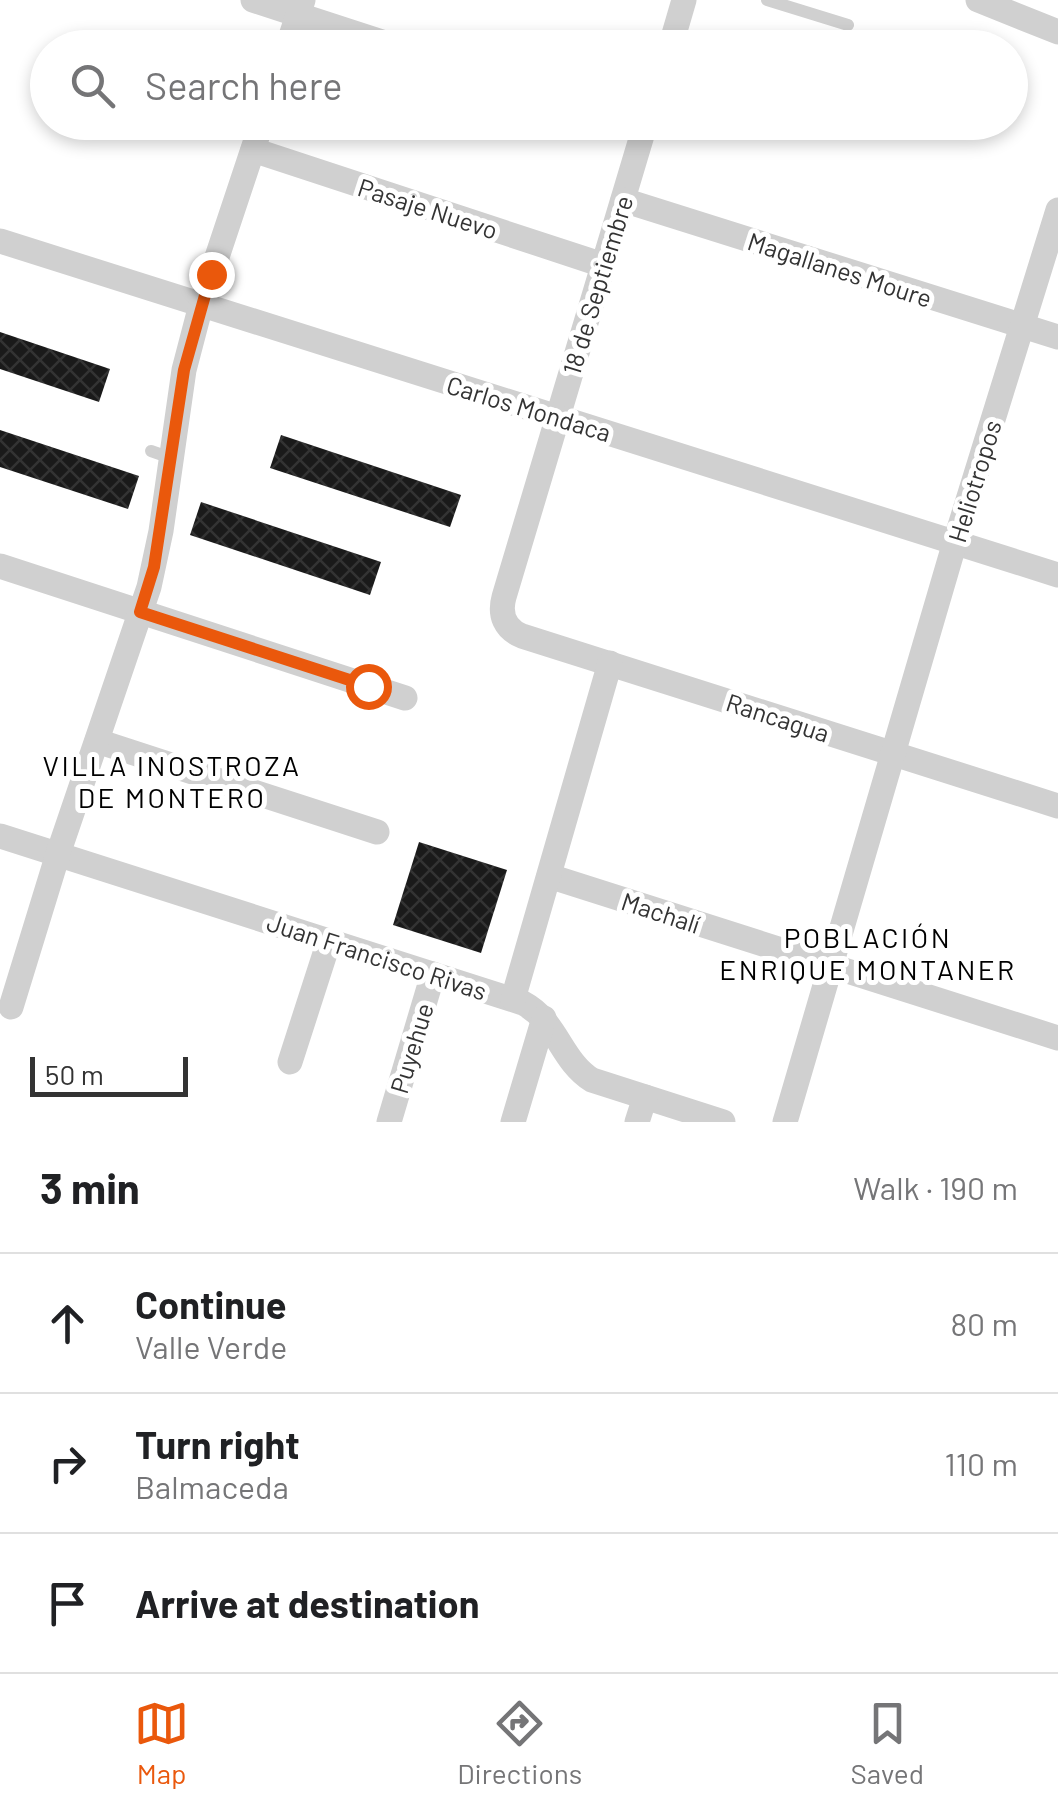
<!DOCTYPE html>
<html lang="en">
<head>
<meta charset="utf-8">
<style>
	body { margin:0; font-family:Barlow,sans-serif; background:#f2f2f2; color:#202124 }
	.scale { position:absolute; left:30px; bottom:25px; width:158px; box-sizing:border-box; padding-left:10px; border:5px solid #333; border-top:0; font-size:28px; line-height:35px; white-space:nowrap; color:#333; -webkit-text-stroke:8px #fff; paint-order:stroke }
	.stop { position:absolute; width:30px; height:30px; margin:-22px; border:8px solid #ea580c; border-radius:50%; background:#fff }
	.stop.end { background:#ea580c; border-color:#fff; box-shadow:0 2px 10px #0008 }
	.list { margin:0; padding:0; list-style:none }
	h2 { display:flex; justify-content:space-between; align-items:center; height:130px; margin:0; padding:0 40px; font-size:42px }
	h2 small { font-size:32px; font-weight:400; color:#757577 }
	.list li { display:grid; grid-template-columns:65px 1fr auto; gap:30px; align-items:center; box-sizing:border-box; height:140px; padding:0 40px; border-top:2px solid #e0e0e0 }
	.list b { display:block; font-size:38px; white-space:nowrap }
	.list p { margin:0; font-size:32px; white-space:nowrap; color:#757577 }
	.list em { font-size:32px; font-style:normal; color:#757577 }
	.icon { flex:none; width:55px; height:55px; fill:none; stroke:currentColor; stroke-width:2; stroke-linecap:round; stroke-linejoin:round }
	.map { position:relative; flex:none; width:1058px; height:1122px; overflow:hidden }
	.search { position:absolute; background:#fff; box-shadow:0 5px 15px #0003; left:30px; right:30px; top:30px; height:110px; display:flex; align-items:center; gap:25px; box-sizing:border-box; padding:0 35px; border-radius:55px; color:#757577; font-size:38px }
	.sheet { height:550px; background:#fff }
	nav { display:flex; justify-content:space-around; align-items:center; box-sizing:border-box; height:140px; border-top:2px solid #e0e0e0; background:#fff; font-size:28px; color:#757577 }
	nav a { display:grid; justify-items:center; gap:5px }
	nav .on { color:#ea580c }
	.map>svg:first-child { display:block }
</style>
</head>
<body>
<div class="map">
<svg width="1058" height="1122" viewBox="0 0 1058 1122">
	<defs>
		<pattern id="building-cross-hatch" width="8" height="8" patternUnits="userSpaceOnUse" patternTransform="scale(2.5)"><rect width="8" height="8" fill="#1a1a1a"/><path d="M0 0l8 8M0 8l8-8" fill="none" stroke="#333"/></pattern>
	</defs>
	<rect width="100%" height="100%" fill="#fff"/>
	<!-- building -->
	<g fill="url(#building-cross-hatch)">
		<polygon points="0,332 110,369 99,402 0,369"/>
		<polygon points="0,430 139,476 128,509 0,467"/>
		<polygon points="281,435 461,495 450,527 270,468"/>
		<polygon points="201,502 381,562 370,595 190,535"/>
		<polygon points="419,842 507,870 481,953 393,925"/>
	</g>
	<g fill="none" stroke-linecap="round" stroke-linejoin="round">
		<!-- lane -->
		<g stroke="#d0d0d0" stroke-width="12">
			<polyline points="767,0 848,25"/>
			<polyline points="151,451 171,458"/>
		</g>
		<!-- street -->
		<g stroke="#d0d0d0" stroke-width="25">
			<polyline points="253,0 400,48"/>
			<polyline points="978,0 1058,32"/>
			<polyline points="287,48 303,0"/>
			<polyline points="670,48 684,0"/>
			<path d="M646,122L504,597C499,615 505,629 522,636L1058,806"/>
			<polyline points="253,150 603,265"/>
			<polyline points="623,200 1058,337"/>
			<polyline points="0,241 1058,575"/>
			<polyline points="0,566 405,698"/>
			<polyline points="97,741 377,832"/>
			<path d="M0,836L523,1003C557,1021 561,1061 592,1080L723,1122"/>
			<polyline points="549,876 1058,1038"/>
			<polyline points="513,999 610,663"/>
			<polyline points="11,1007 58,854 149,587 161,531 184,370 201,305 262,122"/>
			<polyline points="290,1062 329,941"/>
			<polyline points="389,1122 433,974"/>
			<polyline points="513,1122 544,1018"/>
			<polyline points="637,1122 645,1097"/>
			<polyline points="785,1122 955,542 1058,210"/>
		</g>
	</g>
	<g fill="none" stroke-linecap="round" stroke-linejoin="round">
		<!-- route -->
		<polyline stroke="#ea580c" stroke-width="12" points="211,274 184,370 154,567 140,612 368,686"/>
	</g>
	<g text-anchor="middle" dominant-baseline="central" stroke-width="10" stroke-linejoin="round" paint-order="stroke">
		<!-- street labels -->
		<g font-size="25" fill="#333" stroke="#fff">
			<text transform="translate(428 208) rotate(18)">Pasaje Nuevo</text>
			<text transform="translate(840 269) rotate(18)">Magallanes Moure</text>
			<text transform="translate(597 285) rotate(-73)">18 de Septiembre</text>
			<text transform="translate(529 408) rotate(17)">Carlos Mondaca</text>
			<text transform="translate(974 481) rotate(-73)">Heliotropos</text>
			<text transform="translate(778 717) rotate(18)">Rancagua</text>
			<text transform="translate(661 912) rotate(18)">Machalí</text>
			<text transform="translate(377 956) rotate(18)">Juan Francisco Rivas</text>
			<text transform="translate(411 1048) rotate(-73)">Puyehue</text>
		</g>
		<!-- neighbourhood labels -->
		<g font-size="28" letter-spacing="2.5" fill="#000" stroke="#fff">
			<text x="172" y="765">VILLA INOSTROZA<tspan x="172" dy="32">DE MONTERO</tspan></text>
			<text x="868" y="937">POBLACIÓN<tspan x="868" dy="32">ENRIQUE MONTANER</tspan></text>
		</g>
	</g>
</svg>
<div class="scale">50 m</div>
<div class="stop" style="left:368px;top:686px"></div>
<div class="stop end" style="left:211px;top:274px"></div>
<div class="search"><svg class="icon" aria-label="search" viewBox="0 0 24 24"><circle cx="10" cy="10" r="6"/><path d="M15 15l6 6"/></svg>Search here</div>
</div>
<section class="sheet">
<h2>3 min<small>Walk · 190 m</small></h2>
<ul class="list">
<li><svg class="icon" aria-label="ahead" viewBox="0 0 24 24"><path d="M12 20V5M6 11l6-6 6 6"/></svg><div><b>Continue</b><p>Valle Verde</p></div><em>80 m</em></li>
<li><svg class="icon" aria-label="right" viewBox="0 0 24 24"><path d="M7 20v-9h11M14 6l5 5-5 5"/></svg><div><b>Turn right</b><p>Balmaceda</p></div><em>110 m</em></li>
<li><svg class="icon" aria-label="arrive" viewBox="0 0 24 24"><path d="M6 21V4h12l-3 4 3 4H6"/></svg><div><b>Arrive at destination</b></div></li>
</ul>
</section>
<nav>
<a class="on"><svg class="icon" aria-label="map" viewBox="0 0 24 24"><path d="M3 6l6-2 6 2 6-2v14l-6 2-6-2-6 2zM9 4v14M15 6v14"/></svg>Map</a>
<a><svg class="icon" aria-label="directions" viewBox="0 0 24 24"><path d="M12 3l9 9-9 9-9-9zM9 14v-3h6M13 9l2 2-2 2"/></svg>Directions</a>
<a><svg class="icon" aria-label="saved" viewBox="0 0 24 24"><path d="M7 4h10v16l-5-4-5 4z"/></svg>Saved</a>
</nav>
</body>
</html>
